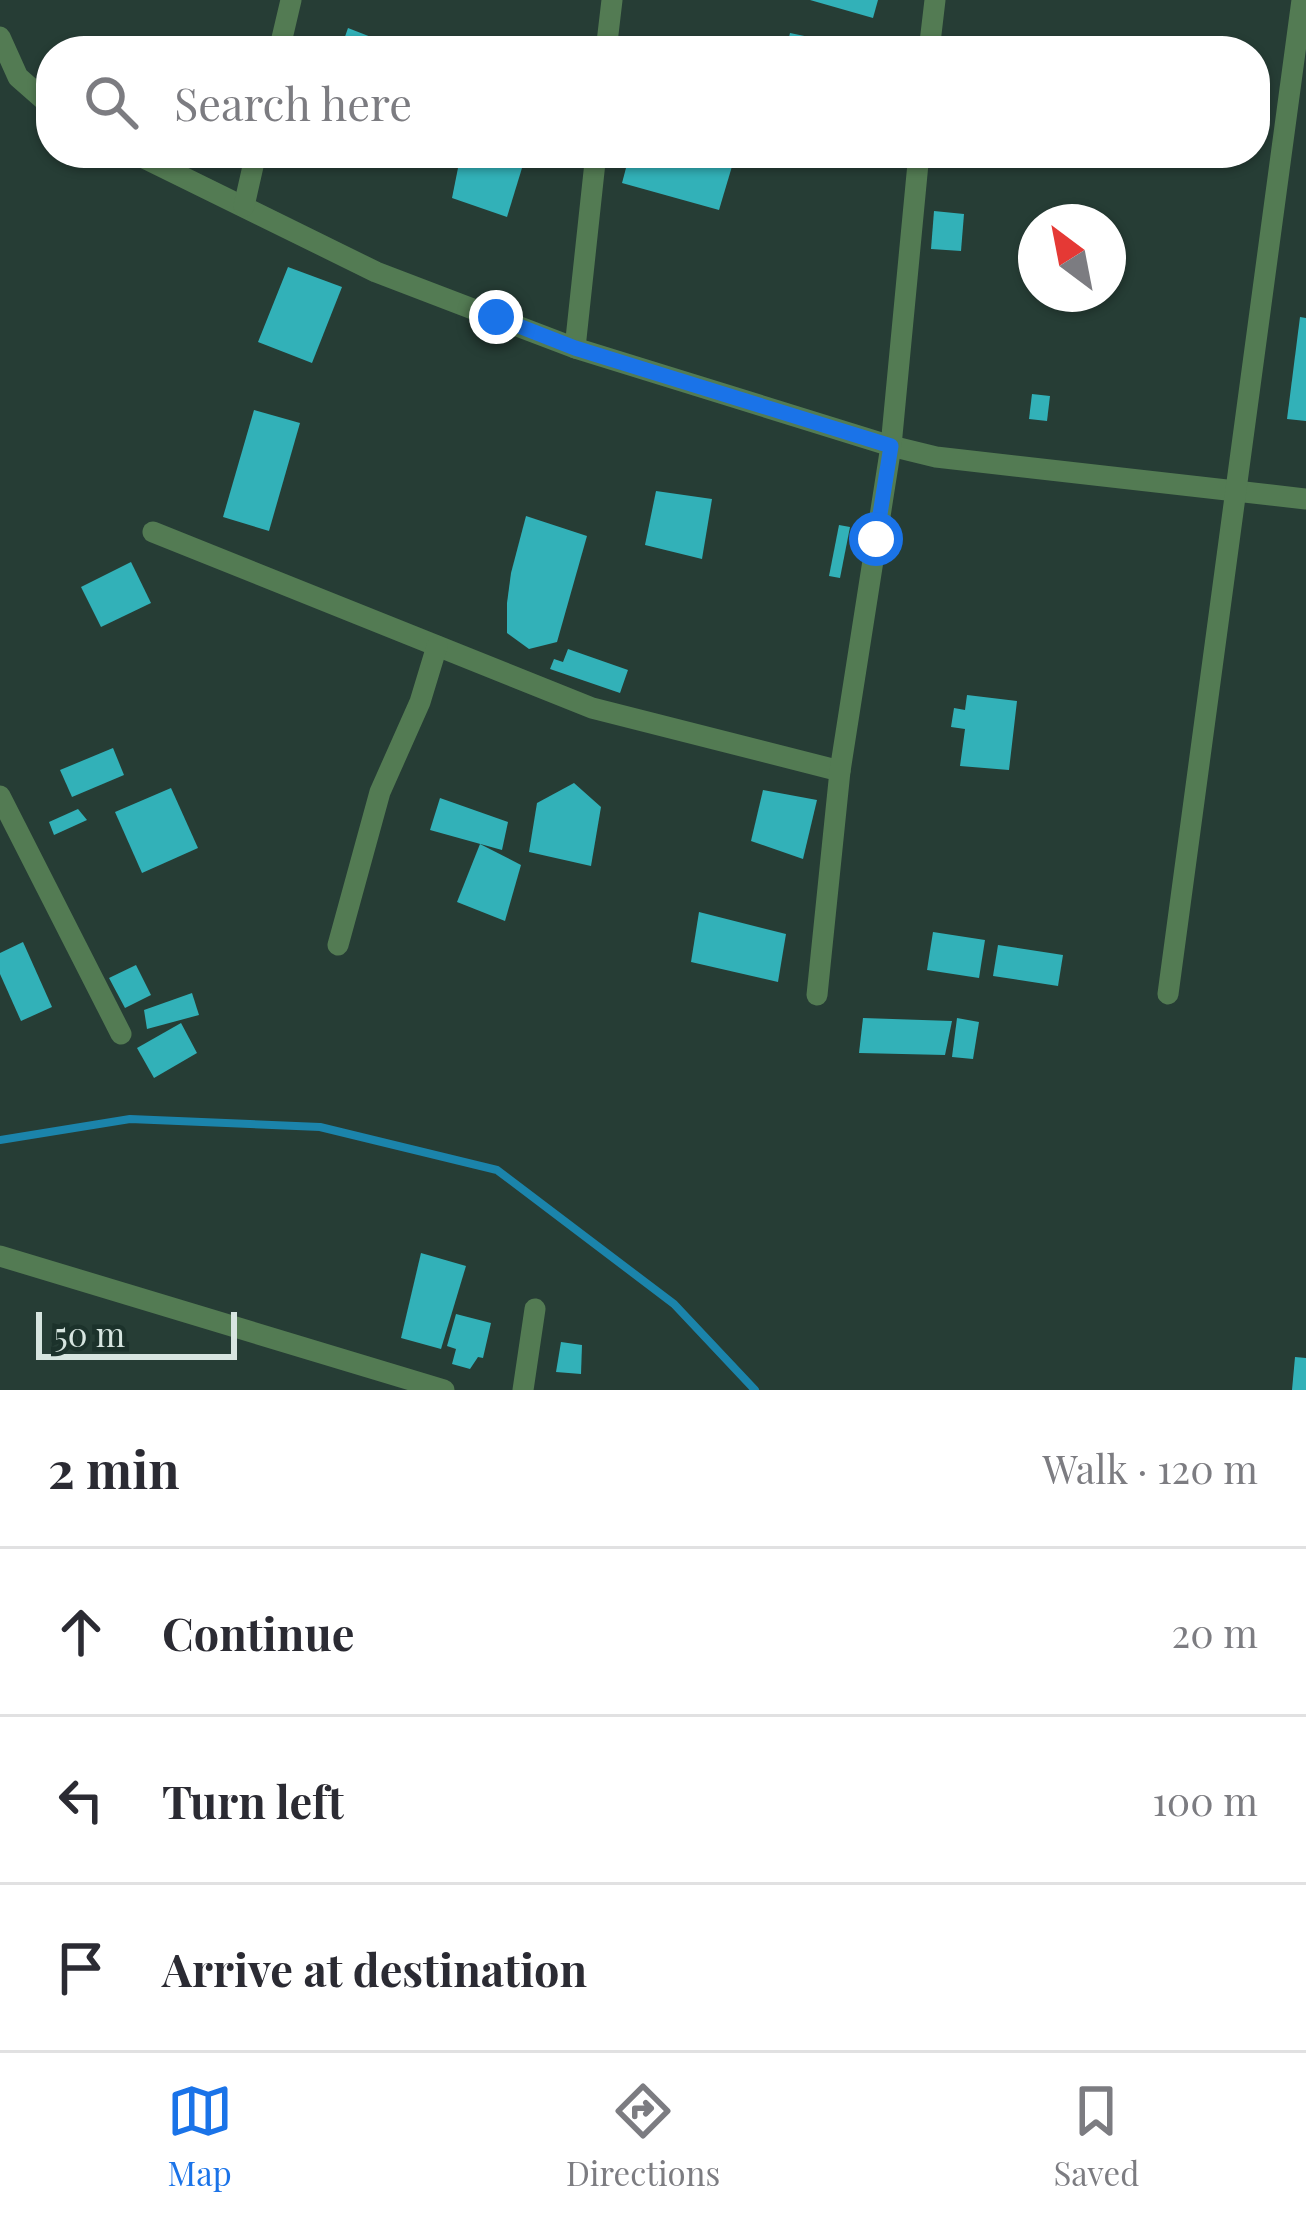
<!DOCTYPE html>
<html lang="en">
<head>
<meta charset="utf-8">
<style>
	body { margin:0; font-family:"Playfair Display",serif; background:#f7f7f7; color:#2b2b33 }
	.compass { position:absolute; left:1018px; top:204px; width:108px; height:108px; border-radius:50%; background:#fff; box-shadow:0 3px 9px #0004; rotate:328deg }
	.scale { position:absolute; left:36px; bottom:30px; width:201px; box-sizing:border-box; padding-left:12px; border:6px solid #d7e5e0; border-top:0; font-size:33px; line-height:42px; white-space:nowrap; color:#d7e5e0; -webkit-text-stroke:9px #1c322b; paint-order:stroke }
	.stop { position:absolute; width:36px; height:36px; margin:-27px; border:9px solid #1a73e8; border-radius:50%; background:#fff }
	.stop.end { background:#1a73e8; border-color:#fff; box-shadow:0 3px 12px #0008 }
	.list { margin:0; padding:0; list-style:none }
	h2 { display:flex; justify-content:space-between; align-items:center; height:156px; margin:0; padding:0 48px; font-size:51px }
	h2 small { font-size:39px; font-weight:400; color:#7c7c81 }
	.list li { display:grid; grid-template-columns:78px 1fr auto; gap:36px; align-items:center; box-sizing:border-box; height:168px; padding:0 48px; border-top:3px solid #e1e1e2 }
	.list b { display:block; font-size:45px; white-space:nowrap }
	.list em { font-size:39px; font-style:normal; color:#7c7c81 }
	.icon { flex:none; width:66px; height:66px; fill:none; stroke:currentColor; stroke-width:2; stroke-linecap:round; stroke-linejoin:round }
	.map { position:relative; flex:none; width:1306px; height:1390px; overflow:hidden }
	.search { position:absolute; background:#fff; box-shadow:0 3px 9px #0004; left:36px; right:36px; top:36px; height:132px; display:flex; align-items:center; gap:30px; box-sizing:border-box; padding:0 42px; border-radius:48px; color:#7c7c81; font-size:45px }
	.sheet { height:660px; background:#fff }
	nav { display:flex; justify-content:space-around; align-items:center; box-sizing:border-box; height:168px; border-top:3px solid #e1e1e2; background:#fff; font-size:33px; color:#7c7c81 }
	nav a { display:grid; justify-items:center; gap:6px }
	nav .on { color:#1a73e8 }
	.map>svg:first-child { display:block }
</style>
</head>
<body>
<div class="map">
<svg width="1306" height="1390" viewBox="0 0 1306 1390">
	<rect width="100%" height="100%" fill="#263d35"/>
	<g fill="none" stroke-linecap="round" stroke-linejoin="round">
		<!-- stream -->
		<polyline stroke="#1b84ab" stroke-width="8" points="0,1140 130,1119 320,1127 497,1170 674,1304 755,1390"/>
	</g>
	<!-- building -->
	<g fill="#32b1b8">
		<polygon points="810,0 878,0 873,18"/>
		<polygon points="348,28 407,51 340,51"/>
		<polygon points="790,33 867,49 867,51 786,51"/>
		<polygon points="461,153 482,153 522,168 507,217 452,198"/>
		<polygon points="630,153 699,153 733,163 719,210 622,183"/>
		<polygon points="934,211 964,214 961,251 931,249"/>
		<polygon points="288,267 342,287 312,363 258,342"/>
		<polygon points="1300,317 1306,318 1306,421 1287,419"/>
		<polygon points="1032,394 1050,396 1047,421 1029,419"/>
		<polygon points="254,410 300,423 269,531 223,517"/>
		<polygon points="656,491 712,499 702,559 645,545"/>
		<polygon points="526,516 587,536 557,642 529,649 507,633 507,603 511,573"/>
		<polygon points="839,525 850,527 840,578 829,576"/>
		<polygon points="131,562 151,603 101,627 81,587"/>
		<polygon points="568,649 628,670 620,693 550,669 554,659 563,662"/>
		<polygon points="967,695 1017,701 1009,770 960,766 965,729 951,727 954,708 965,710"/>
		<polygon points="113,748 124,775 72,797 60,770"/>
		<polygon points="574,783 601,807 591,866 529,852 537,803"/>
		<polygon points="171,788 198,848 142,873 115,812"/>
		<polygon points="763,790 817,800 803,859 751,841"/>
		<polygon points="440,798 508,822 502,850 430,830"/>
		<polygon points="78,809 87,820 54,835 49,822"/>
		<polygon points="480,844 521,865 505,921 457,902"/>
		<polygon points="699,912 786,934 778,982 691,962"/>
		<polygon points="933,932 985,940 979,978 927,970"/>
		<polygon points="23,942 52,1007 21,1021 0,974 0,953"/>
		<polygon points="998,945 1063,955 1058,986 993,976"/>
		<polygon points="136,965 151,995 125,1008 109,978"/>
		<polygon points="192,993 199,1015 147,1029 144,1010"/>
		<polygon points="863,1018 952,1021 945,1055 859,1053"/>
		<polygon points="957,1018 979,1022 973,1059 952,1057"/>
		<polygon points="181,1023 197,1053 154,1078 137,1048"/>
		<polygon points="421,1253 466,1266 441,1349 401,1338"/>
		<polygon points="456,1314 491,1323 483,1358 478,1357 470,1369 452,1364 456,1349 447,1346"/>
		<polygon points="561,1342 582,1345 581,1374 556,1372"/>
		<polygon points="1295,1357 1306,1358 1306,1390 1292,1390"/>
	</g>
	<g fill="none" stroke-linecap="round" stroke-linejoin="round">
		<!-- street -->
		<g stroke="#537b53" stroke-width="21">
			<polyline points="0,37 18,77 51,106"/>
			<polyline points="279,51 291,0"/>
			<polyline points="606,51 612,0"/>
			<polyline points="929,51 935,0"/>
			<polyline points="134,153 376,272 575,348 891,446 936,457 1306,499"/>
			<polyline points="244,206 256,153"/>
			<polyline points="575,348 596,153"/>
			<polyline points="153,532 592,708 840,771"/>
			<polyline points="0,796 121,1034"/>
			<polyline points="338,945 380,792 420,702 437,646"/>
			<polyline points="1168,994 1302,0"/>
			<polyline points="817,995 840,771 891,446 919,153"/>
			<polyline points="0,1256 444,1390"/>
			<polyline points="523,1390 535,1309"/>
		</g>
	</g>
	<g fill="none" stroke-linecap="round" stroke-linejoin="round">
		<!-- route -->
		<polyline stroke="#1a73e8" stroke-width="15" points="496,317 575,348 891,446 876,539"/>
	</g>
</svg>
<svg class="compass" viewBox="-18 -18 36 36"><path d="M0-13l5 13h-10z" fill="#e53935"/><path d="M0 13l5-13h-10z" fill="#7c7c81"/></svg>
<div class="scale">50 m</div>
<div class="stop" style="left:876px;top:539px"></div>
<div class="stop end" style="left:496px;top:317px"></div>
<div class="search"><svg class="icon" aria-label="search" viewBox="0 0 24 24"><circle cx="10" cy="10" r="6"/><path d="M15 15l6 6"/></svg>Search here</div>
</div>
<section class="sheet">
<h2>2 min<small>Walk · 120 m</small></h2>
<ul class="list">
<li><svg class="icon" aria-label="ahead" viewBox="0 0 24 24"><path d="M12 20V5M6 11l6-6 6 6"/></svg><div><b>Continue</b></div><em>20 m</em></li>
<li><svg class="icon" aria-label="left" viewBox="0 0 24 24"><path d="M17 20v-9H6M10 6l-5 5 5 5"/></svg><div><b>Turn left</b></div><em>100 m</em></li>
<li><svg class="icon" aria-label="arrive" viewBox="0 0 24 24"><path d="M6 21V4h12l-3 4 3 4H6"/></svg><div><b>Arrive at destination</b></div></li>
</ul>
</section>
<nav>
<a class="on"><svg class="icon" aria-label="map" viewBox="0 0 24 24"><path d="M3 6l6-2 6 2 6-2v14l-6 2-6-2-6 2zM9 4v14M15 6v14"/></svg>Map</a>
<a><svg class="icon" aria-label="directions" viewBox="0 0 24 24"><path d="M12 3l9 9-9 9-9-9zM9 14v-3h6M13 9l2 2-2 2"/></svg>Directions</a>
<a><svg class="icon" aria-label="saved" viewBox="0 0 24 24"><path d="M7 4h10v16l-5-4-5 4z"/></svg>Saved</a>
</nav>
</body>
</html>
